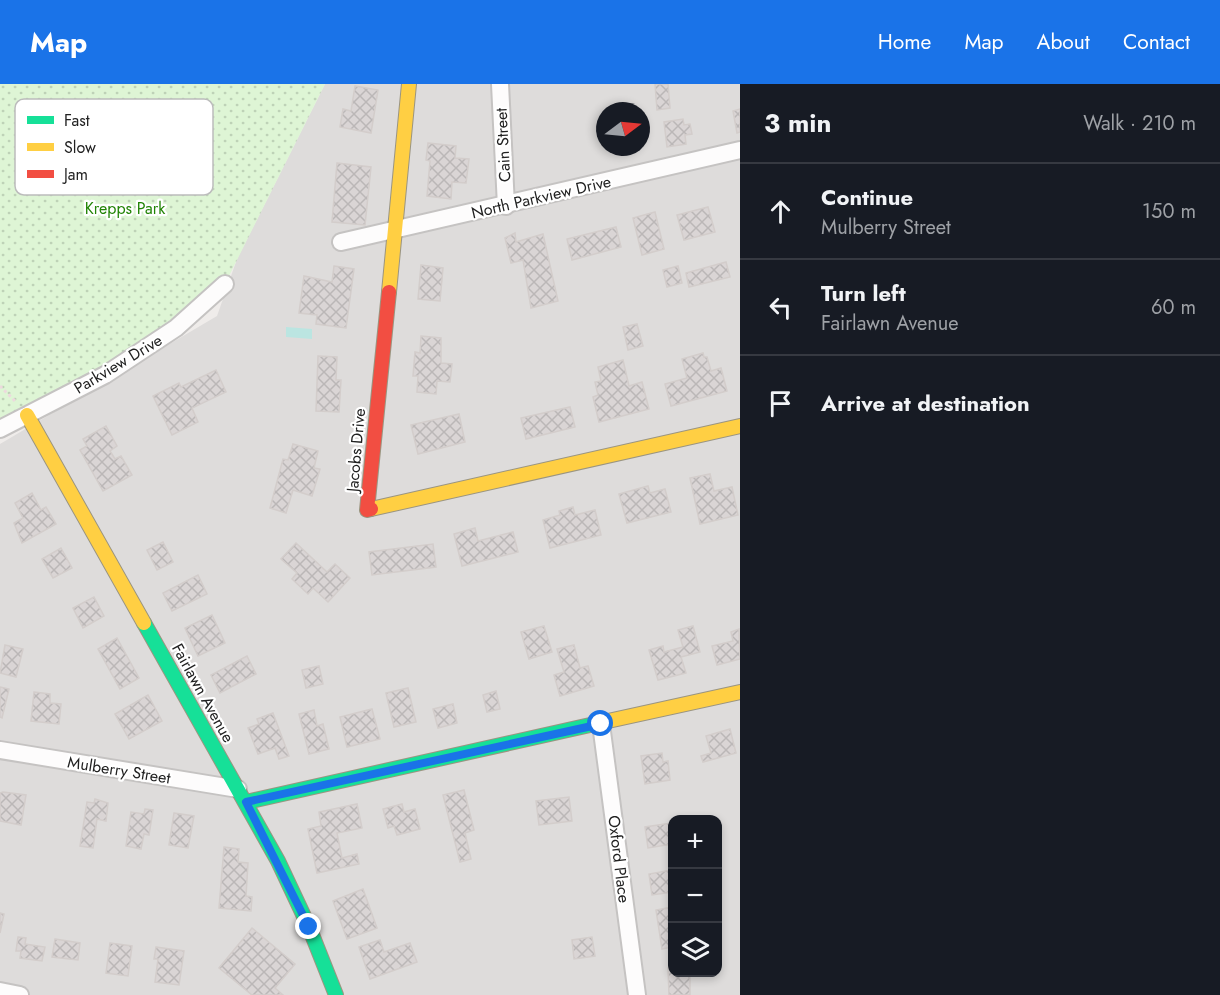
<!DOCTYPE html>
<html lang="en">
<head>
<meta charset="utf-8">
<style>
	body { margin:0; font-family:Jost,sans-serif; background:#20242c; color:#f1f3f6 }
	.controls { position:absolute; right:18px; bottom:18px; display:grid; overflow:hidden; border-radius:12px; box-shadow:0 3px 9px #0003 }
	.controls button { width:54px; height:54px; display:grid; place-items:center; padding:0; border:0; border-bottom:2px solid #363941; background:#171b24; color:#f1f3f6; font:30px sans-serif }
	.compass { position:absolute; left:596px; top:18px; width:54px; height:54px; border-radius:50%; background:#171b24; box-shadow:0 3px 9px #0003; rotate:74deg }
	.stop { position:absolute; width:18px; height:18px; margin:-14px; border:4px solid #1a73e8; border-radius:50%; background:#fff }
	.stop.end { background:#1a73e8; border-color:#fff; box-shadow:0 2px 6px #0008 }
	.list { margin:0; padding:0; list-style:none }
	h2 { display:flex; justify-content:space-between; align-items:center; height:78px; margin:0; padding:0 24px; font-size:26px }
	h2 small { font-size:20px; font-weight:400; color:#9ea1a6 }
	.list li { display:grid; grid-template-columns:39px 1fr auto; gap:18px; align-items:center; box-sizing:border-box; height:96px; padding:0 24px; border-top:2px solid #363941 }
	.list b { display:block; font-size:22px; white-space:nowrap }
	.list p { margin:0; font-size:20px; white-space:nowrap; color:#9ea1a6 }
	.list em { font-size:20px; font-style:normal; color:#9ea1a6 }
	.icon { flex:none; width:33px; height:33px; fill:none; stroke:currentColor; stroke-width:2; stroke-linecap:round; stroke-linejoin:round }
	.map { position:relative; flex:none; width:740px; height:911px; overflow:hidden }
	header { display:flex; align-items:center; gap:36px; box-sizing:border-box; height:84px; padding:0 30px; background:#1a73e8; color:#fff }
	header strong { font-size:28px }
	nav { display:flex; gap:33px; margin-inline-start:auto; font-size:21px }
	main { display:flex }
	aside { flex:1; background:#171b24 }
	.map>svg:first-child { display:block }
</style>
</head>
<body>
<header>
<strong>Map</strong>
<nav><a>Home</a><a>Map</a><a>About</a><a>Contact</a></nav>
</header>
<main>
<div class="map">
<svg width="740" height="911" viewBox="0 0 740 911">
	<defs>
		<pattern id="park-dots" width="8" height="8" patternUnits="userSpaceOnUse" patternTransform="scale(1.5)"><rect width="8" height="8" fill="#def5d5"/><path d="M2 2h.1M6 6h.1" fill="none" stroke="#bed2b7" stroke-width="1.8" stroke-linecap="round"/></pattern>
		<pattern id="building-cross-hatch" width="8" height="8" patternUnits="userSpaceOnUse" patternTransform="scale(1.5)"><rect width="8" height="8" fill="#dad5d5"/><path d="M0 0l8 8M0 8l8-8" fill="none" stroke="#bbb7b7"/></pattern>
	</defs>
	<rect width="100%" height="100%" fill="#efecea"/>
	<!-- residential -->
	<path fill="#dedcdb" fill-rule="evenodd" d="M325,0H740V911H0V360L217,232L237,175ZM605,27H641V63H605ZM672,736H718V888H672Z"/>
	<!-- park -->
	<polygon fill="url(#park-dots)" points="0,0 325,0 225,200 176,244 0,345"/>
	<!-- water -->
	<polygon fill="#bbe5e1" points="286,243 312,245 312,255 286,253"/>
	<!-- building -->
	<g fill="url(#building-cross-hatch)" stroke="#d3cdcb" stroke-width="1.5">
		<polygon points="655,0 668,0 670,24 657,26"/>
		<polygon points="355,2 378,6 371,49 340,43 343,25 351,27"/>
		<polygon points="740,25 740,48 737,49 733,27"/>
		<polygon points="683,35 684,41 690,40 692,50 685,51 686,60 667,63 664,38"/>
		<polygon points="428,59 456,62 455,74 469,75 466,99 452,98 451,115 427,112 430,77 426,76"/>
		<polygon points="337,79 371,83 365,141 332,138"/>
		<polygon points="708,123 715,148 684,156 677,131"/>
		<polygon points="655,128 664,165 642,171 633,134"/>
		<polygon points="616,143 621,163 572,176 567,155"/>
		<polygon points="515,149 516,158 543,150 558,217 531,224 523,176 511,179 505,154"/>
		<polygon points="726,178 730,193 689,203 686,189"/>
		<polygon points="421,181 443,184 440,217 418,215"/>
		<polygon points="334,182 354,185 346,244 316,240 317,231 299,229 304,192 332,198"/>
		<polygon points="678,182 682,199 667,203 663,186"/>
		<polygon points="637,240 643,262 628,266 623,243"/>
		<polygon points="421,252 441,254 441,279 452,280 450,298 437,297 436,310 417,308 418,292 413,292 415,268 420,269"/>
		<polygon points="703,269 704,273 707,273 711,287 721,284 727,307 671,322 665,300 687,294 682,275"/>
		<polygon points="318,272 337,273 336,296 341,296 339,328 316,327"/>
		<polygon points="623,276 629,302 642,298 649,325 599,338 593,313 598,311 595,298 601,297 598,283"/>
		<polygon points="216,286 226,308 192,324 198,338 172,351 153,312 179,299 181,303"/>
		<polygon points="570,323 575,343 526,355 521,334"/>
		<polygon points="459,330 465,358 418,370 411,341"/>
		<polygon points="106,342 117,362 110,367 115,375 121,372 132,391 103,407 80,366 87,362 83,355"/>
		<polygon points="293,360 318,367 314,384 320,385 312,412 293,406 286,429 270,424 283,375 288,376"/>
		<polygon points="710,390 714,407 732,403 738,431 700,440 690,394"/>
		<polygon points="648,402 650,409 665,405 671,428 627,439 619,410"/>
		<polygon points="32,409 41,426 46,423 56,440 22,459 14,439 23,434 15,419"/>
		<polygon points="573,423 575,431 595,426 601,451 550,464 543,436 560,431 559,427"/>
		<polygon points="475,444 478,457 513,448 518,468 462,482 454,450"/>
		<polygon points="163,458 173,478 157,486 147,466"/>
		<polygon points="296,459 327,488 335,480 350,494 328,518 313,504 308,510 292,495 297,489 281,475"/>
		<polygon points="433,460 436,483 372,491 369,468"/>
		<polygon points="61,464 72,484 53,494 42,475"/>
		<polygon points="198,491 207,510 172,527 163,509"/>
		<polygon points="94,513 104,532 83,544 73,524"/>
		<polygon points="212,531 225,559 198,572 185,544"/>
		<polygon points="544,542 552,568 529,575 521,548"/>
		<polygon points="693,542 700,568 681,573 686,589 658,596 649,566 663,562 664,568 683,563 678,546"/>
		<polygon points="739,545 740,575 717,581 712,562 733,557 731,548"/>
		<polygon points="117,554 139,594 120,605 98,565"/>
		<polygon points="5,561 23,565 16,593 0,589"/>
		<polygon points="574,561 580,584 588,582 594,602 560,612 554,591 564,588 557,565"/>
		<polygon points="247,572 256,590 220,609 211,591"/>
		<polygon points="319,582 323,600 306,604 302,586"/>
		<polygon points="0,603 9,605 2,634 0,633"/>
		<polygon points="408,604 416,638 394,643 386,609"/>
		<polygon points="496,607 500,625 487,628 483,611"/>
		<polygon points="34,608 50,610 50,619 61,620 59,640 31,637"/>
		<polygon points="148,611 162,637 129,655 115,630"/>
		<polygon points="453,620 457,639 438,644 433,625"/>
		<polygon points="372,625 380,655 347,663 340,633"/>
		<polygon points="314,626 317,642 323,640 329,665 309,670 299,630"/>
		<polygon points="273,629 289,672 279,675 275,664 258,670 248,644 259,640 257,635"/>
		<polygon points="730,645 736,669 703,678 701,672 711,669 706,652"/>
		<polygon points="662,669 663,678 668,677 670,696 645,700 641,672"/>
		<polygon points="464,706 474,746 465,749 471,775 460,778 443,711"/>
		<polygon points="3,708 26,711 21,741 0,737 0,709"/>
		<polygon points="569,713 572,737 539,741 536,717"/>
		<polygon points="95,715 108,719 106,737 97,735 93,764 80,762 87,718 94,719"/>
		<polygon points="357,720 362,744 337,749 342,774 357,770 359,780 317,789 308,745 321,742 319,728"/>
		<polygon points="402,720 404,728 415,725 420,745 397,751 394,742 388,744 383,725"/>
		<polygon points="145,725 153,726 149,751 144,750 141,765 126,762 131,728 144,730"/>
		<polygon points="174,729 194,732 188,764 169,761"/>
		<polygon points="671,739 672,760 648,764 645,743"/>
		<polygon points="224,763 239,765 238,778 248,779 246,812 252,813 251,827 219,824"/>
		<polygon points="672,786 672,808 652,811 649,790"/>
		<polygon points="363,805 377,844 347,855 333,817"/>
		<polygon points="672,823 672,863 662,865 656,826"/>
		<polygon points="0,829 4,830 0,849"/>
		<polygon points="252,844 295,880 275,904 283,911 252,911 219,884"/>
		<polygon points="18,853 26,854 25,860 45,863 42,877 20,874 21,867 16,867"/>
		<polygon points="592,853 595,872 574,875 572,856"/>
		<polygon points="55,855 80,859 78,876 52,873"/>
		<polygon points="380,856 384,868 410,859 417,878 370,895 359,863"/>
		<polygon points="110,859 132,862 128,892 106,889"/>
		<polygon points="156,863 184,867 179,901 155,898 158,875 154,875"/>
		<polygon points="668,884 672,884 672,888 690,888 690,911 669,911"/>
	</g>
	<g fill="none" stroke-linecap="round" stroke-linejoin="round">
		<!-- street casing -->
		<g stroke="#c5c3c2" stroke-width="20">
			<g id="street">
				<polyline points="500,0 506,122"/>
				<polyline points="341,158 740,66"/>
				<polyline points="0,345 105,291 176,244 225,200"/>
				<polyline points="601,640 637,911"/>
				<polyline points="0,666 238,705"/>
				<polyline points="0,907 20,911"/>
			</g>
		</g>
		<!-- fast casing -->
		<g stroke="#9b9580" stroke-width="16">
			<g id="fast">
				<polyline points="144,539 278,777 309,843 336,911"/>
				<polyline points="246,718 608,637"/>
			</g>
		</g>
		<!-- slow casing -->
		<g stroke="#9b9580" stroke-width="16">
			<g id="slow">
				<polyline points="389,208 409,0"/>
				<polyline points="27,331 144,539"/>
				<polyline points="371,425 740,342"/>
				<polyline points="608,637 740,608"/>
			</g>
		</g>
		<!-- jam casing -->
		<g stroke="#9b9580" stroke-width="16">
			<polyline id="jam" points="371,425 367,426 389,208"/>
		</g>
		<!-- path -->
		<polyline stroke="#ecdadd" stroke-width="3" stroke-dasharray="3 3" stroke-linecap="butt" points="0,302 16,318"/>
		<!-- street -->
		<use href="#street" stroke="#fdfcfc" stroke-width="16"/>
		<!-- fast -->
		<use href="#fast" stroke="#16e098" stroke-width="14"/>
		<!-- slow -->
		<use href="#slow" stroke="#ffcf43" stroke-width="14"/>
		<!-- jam -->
		<use href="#jam" stroke="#f24e42" stroke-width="14"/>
	</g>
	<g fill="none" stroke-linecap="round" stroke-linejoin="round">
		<!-- route -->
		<polyline stroke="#1a73e8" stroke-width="8" points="309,843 246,718 601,640"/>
	</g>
	<g text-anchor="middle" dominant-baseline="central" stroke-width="4.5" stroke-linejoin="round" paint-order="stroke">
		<!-- street labels -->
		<g font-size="16" fill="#212121" stroke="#fff">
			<text transform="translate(503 61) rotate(-93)">Cain Street</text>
			<text transform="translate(541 113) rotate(-13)">North Parkview Drive</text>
			<text transform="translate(118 280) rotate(-31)">Parkview Drive</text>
			<text transform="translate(356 366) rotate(-85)">Jacobs Drive</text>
			<text transform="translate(203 609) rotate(61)">Fairlawn Avenue</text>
			<text transform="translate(119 686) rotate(9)">Mulberry Street</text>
			<text transform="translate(619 775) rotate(83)">Oxford Place</text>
		</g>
		<!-- park labels -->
		<g font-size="16" fill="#218405" stroke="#fff">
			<text x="125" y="124">Krepps Park</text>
		</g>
	</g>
	<!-- legend -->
	<rect x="15" y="15" width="198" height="96" rx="9" fill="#fff" stroke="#bcbcbc" stroke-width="1.5"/>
	<rect x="27" y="32" width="27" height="8" fill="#16e098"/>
	<rect x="27" y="59" width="27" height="8" fill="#ffcf43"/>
	<rect x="27" y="86" width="27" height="8" fill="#f24e42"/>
	<g font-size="16" fill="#212121">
		<text x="64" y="42">Fast</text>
		<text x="64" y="69">Slow</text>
		<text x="64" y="96">Jam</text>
	</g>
</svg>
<div class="controls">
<button>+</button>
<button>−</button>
<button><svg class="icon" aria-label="layers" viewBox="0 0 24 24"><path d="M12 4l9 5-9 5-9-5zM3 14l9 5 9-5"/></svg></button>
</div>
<svg class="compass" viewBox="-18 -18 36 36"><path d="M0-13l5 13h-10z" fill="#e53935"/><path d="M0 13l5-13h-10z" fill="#9ea1a6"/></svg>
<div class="stop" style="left:601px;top:640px"></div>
<div class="stop end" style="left:309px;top:843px"></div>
</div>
<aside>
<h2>3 min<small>Walk · 210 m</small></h2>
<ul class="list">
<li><svg class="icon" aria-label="ahead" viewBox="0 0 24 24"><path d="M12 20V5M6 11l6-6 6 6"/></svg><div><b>Continue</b><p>Mulberry Street</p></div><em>150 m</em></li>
<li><svg class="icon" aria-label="left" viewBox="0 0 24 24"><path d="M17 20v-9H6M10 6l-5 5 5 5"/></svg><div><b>Turn left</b><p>Fairlawn Avenue</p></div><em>60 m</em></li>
<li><svg class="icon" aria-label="arrive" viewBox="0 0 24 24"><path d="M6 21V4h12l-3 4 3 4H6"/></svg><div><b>Arrive at destination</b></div></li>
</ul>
</aside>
</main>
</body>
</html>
